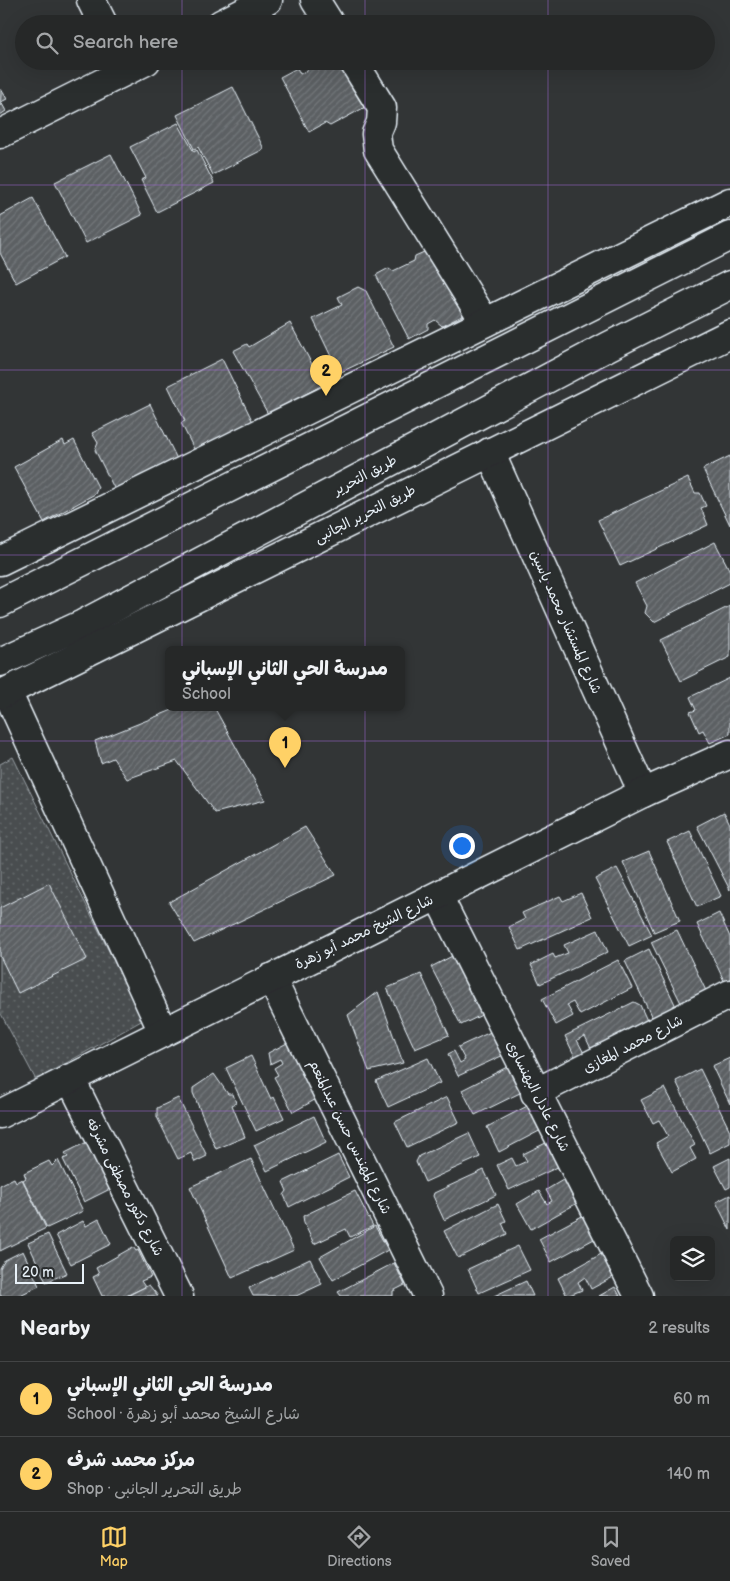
<!DOCTYPE html>
<html lang="en">
<head>
<meta charset="utf-8">
<style>
	body { margin:0; font-family:"Balsamiq Sans","Playpen Sans Arabic",sans-serif; background:#323434; color:#f1f3f6 }
	.controls { position:absolute; right:15px; bottom:15px; display:grid; overflow:hidden; border-radius:8px; box-shadow:0 5px 20px #0002 }
	.controls button { width:45px; height:45px; display:grid; place-items:center; padding:0; border:0; border-bottom:1px solid #424445; background:#262828; color:#f1f3f6; font:25px sans-serif }
	.scale { position:absolute; left:15px; bottom:12px; width:69px; box-sizing:border-box; padding-left:5px; border:2px solid #e8f1f8; border-top:0; font-size:14px; line-height:18px; white-space:nowrap; color:#e8f1f8; -webkit-text-stroke:4px #2a2d2e; paint-order:stroke }
	.you { position:absolute; left:461px; top:845px; width:18px; height:18px; margin:-12px; border:4px solid #fff; border-radius:50%; background:#1a73e8; box-shadow:0 0 0 8px #1a73e833 }
	.badge { display:grid; place-items:center; width:32px; height:32px; border-radius:50%; background:#ffd166; color:#111; font-size:16px; font-weight:700 }
	.pin { position:absolute; translate:-50% -41px; filter:drop-shadow(0 1px 2px #0008) }
	.pin::after { content:''; position:absolute; top:26px; width:18px; height:15px; background:inherit; clip-path:polygon(0 0,100% 0,50% 100%) }
	.popup { position:absolute; left:165px; top:646px; width:240px; height:65px; box-sizing:border-box; display:grid; place-content:center; border-radius:8px; background:#262828; filter:drop-shadow(0 1px 4px #0005); font-size:16px; white-space:nowrap; color:#a4a6a8 }
	.popup b { font-size:19px; color:#f1f3f6 }
	.popup::after { content:''; position:absolute; left:50%; top:100%; margin-left:-10px; border:10px solid transparent; border-top-color:#262828 }
	.list { margin:0; padding:0; list-style:none }
	h2 { display:flex; justify-content:space-between; align-items:center; height:65px; margin:0; padding:0 20px; font-size:21px }
	h2 small { font-size:16px; font-weight:400; color:#a4a6a8 }
	.list li { display:grid; grid-template-columns:32px 1fr auto; gap:15px; align-items:center; box-sizing:border-box; height:75px; padding:0 20px; border-top:1px solid #424445 }
	.list b { display:block; font-size:19px; white-space:nowrap }
	.list p { margin:0; font-size:16px; white-space:nowrap; color:#a4a6a8 }
	.list em { font-size:16px; font-style:normal; color:#a4a6a8 }
	.icon { flex:none; width:28px; height:28px; fill:none; stroke:currentColor; stroke-width:2; stroke-linecap:round; stroke-linejoin:round }
	.map { position:relative; flex:none; width:730px; height:1296px; overflow:hidden }
	.search { position:absolute; background:#262828; box-shadow:0 5px 20px #0002; left:15px; right:15px; top:15px; height:55px; display:flex; align-items:center; gap:12px; box-sizing:border-box; padding:0 18px; border-radius:28px; color:#a4a6a8; font-size:19px }
	.sheet { height:215px; background:#262828 }
	nav { display:flex; justify-content:space-around; align-items:center; box-sizing:border-box; height:70px; border-top:1px solid #424445; background:#262828; font-size:14px; color:#a4a6a8 }
	nav a { display:grid; justify-items:center; gap:2px }
	nav .on { color:#ffd166 }
	.map>svg:first-child { display:block }
</style>
</head>
<body>
<div class="map">
<svg width="730" height="1296" viewBox="0 0 730 1296">
	<defs>
		<pattern id="grass-dots" width="8" height="8" patternUnits="userSpaceOnUse" patternTransform="scale(1.25)"><rect width="8" height="8" fill="#494d4f"/><path d="M2 2h.1M6 6h.1" fill="none" stroke="#636769" stroke-width="1.8" stroke-linecap="round"/></pattern>
		<pattern id="building-hatch" width="6" height="6" patternUnits="userSpaceOnUse" patternTransform="scale(1.25)"><rect width="6" height="6" fill="#5c6063"/><path d="M-1 1l2-2M0 6l6-6M5 7l2-2" fill="none" stroke="#73777a"/></pattern>
	</defs>
	<rect width="100%" height="100%" fill="#323536"/>
	<filter id="ink" filterUnits="userSpaceOnUse"><feTurbulence type="fractalNoise" baseFrequency=".02" numOctaves="2"/><feDisplacementMap in="SourceGraphic" scale="10" xChannelSelector="R" yChannelSelector="G"/><feConvolveMatrix kernelMatrix="1 2 1 2 8 2 1 2 1" color-interpolation-filters="sRGB"/></filter>
	<g filter="url(#ink)">
		<!-- grass -->
		<polygon fill="url(#grass-dots)" stroke="#989fa4" points="13,757 143,1020 36,1080 0,1012 0,764"/>
		<!-- building -->
		<g fill="url(#building-hatch)" stroke="#e8f1f8">
			<polygon points="314,61 346,61 369,105 330,126 325,123 309,132 280,77 297,68 300,74 316,65"/>
			<polygon points="233,87 264,149 213,175 198,147 194,149 177,115"/>
			<polygon points="1,89 7,99 1,102 6,111 0,115"/>
			<polygon points="178,123 194,152 197,150 214,183 157,212 141,180 146,178 130,147"/>
			<polygon points="111,154 142,215 86,243 55,182"/>
			<polygon points="33,198 65,257 16,283 0,253 0,216"/>
			<polygon points="433,248 466,314 442,326 435,320 428,324 428,329 409,339 376,275 389,268 393,271 414,261 415,256"/>
			<polygon points="358,287 366,291 394,347 339,373 313,319 342,305 338,297"/>
			<polygon points="290,323 323,385 268,414 233,351 247,344 249,347"/>
			<polygon points="222,359 253,422 195,451 181,423 185,421 168,386"/>
			<polygon points="150,404 177,459 115,490 95,450 98,443 92,433"/>
			<polygon points="63,440 65,445 74,440 98,487 95,494 44,522 14,467"/>
			<polygon points="730,456 730,525 703,469"/>
			<polygon points="688,478 695,493 700,493 706,506 701,508 708,525 620,566 598,520"/>
			<polygon points="715,542 730,571 730,583 654,622 645,613 647,606 635,583"/>
			<polygon points="730,606 730,657 681,681 661,640"/>
			<polygon points="730,678 730,734 710,743 703,730 699,732 690,712 696,710 690,697"/>
			<polygon points="180,707 214,707 265,800 215,813 177,761 127,779 113,758 101,763 95,741"/>
			<polygon points="724,812 730,824 730,890 697,826"/>
			<polygon points="305,827 336,875 194,943 169,902"/>
			<polygon points="690,831 721,896 697,907 667,842"/>
			<polygon points="649,851 680,921 654,932 623,862"/>
			<polygon points="617,868 652,935 629,946 595,879"/>
			<polygon points="49,883 87,959 18,993 0,956 0,908"/>
			<polygon points="581,893 592,917 520,950 509,927 525,919 522,913 560,896 563,901"/>
			<polygon points="719,913 730,937 730,985 727,987 697,924"/>
			<polygon points="598,930 608,952 540,984 531,965 553,954 555,958 568,953 564,945"/>
			<polygon points="677,930 707,993 682,1005 651,942"/>
			<polygon points="649,949 680,1015 656,1026 625,961"/>
			<polygon points="460,952 490,1011 461,1025 431,967"/>
			<polygon points="618,960 632,988 580,1015 573,1002 567,1005 573,1016 556,1025 542,999"/>
			<polygon points="421,974 449,1035 415,1049 387,988"/>
			<polygon points="378,992 403,1063 369,1071 348,1015"/>
			<polygon points="634,1002 640,1005 649,1025 593,1053 585,1036 577,1040 586,1057 577,1061 565,1036"/>
			<polygon points="497,1029 508,1053 458,1076 448,1054 454,1051 460,1063 465,1060 458,1047"/>
			<polygon points="289,1042 320,1097 293,1112 274,1077 278,1075 274,1068 282,1063 280,1059 270,1064 268,1053"/>
			<polygon points="251,1056 271,1099 274,1097 284,1118 256,1131 226,1068"/>
			<polygon points="428,1058 440,1083 388,1107 376,1081"/>
			<polygon points="730,1058 730,1104 712,1066"/>
			<polygon points="513,1064 526,1090 475,1115 462,1090"/>
			<polygon points="700,1069 730,1131 730,1143 710,1153 676,1081"/>
			<polygon points="214,1074 228,1094 233,1094 236,1103 232,1105 245,1137 216,1149 193,1093 193,1088"/>
			<polygon points="665,1088 695,1145 690,1148 696,1159 672,1172 656,1143 668,1136 659,1120 653,1123 641,1100"/>
			<polygon points="447,1097 459,1122 407,1147 395,1122"/>
			<polygon points="178,1098 207,1156 195,1162 191,1153 178,1159 157,1117 157,1108"/>
			<polygon points="535,1102 547,1127 499,1152 487,1127"/>
			<polygon points="314,1116 326,1142 267,1171 254,1145"/>
			<polygon points="469,1133 480,1157 425,1182 416,1162 419,1156"/>
			<polygon points="91,1140 114,1187 84,1202 63,1159 68,1157 65,1153"/>
			<polygon points="550,1141 562,1165 509,1190 497,1165 512,1158 516,1166 527,1161 523,1154"/>
			<polygon points="338,1155 349,1177 289,1207 284,1195 287,1191 283,1182"/>
			<polygon points="730,1158 730,1187 726,1189 714,1166"/>
			<polygon points="251,1159 294,1250 232,1278 190,1187"/>
			<polygon points="58,1160 83,1211 47,1228 23,1180 26,1178 24,1173 49,1161 52,1166"/>
			<polygon points="484,1170 496,1195 444,1220 433,1196 434,1193"/>
			<polygon points="568,1177 581,1201 531,1229 517,1204 539,1191 547,1204 552,1201 546,1190"/>
			<polygon points="14,1178 16,1182 22,1179 46,1228 0,1251 0,1185"/>
			<polygon points="355,1191 373,1226 350,1237 346,1229 314,1244 304,1223 303,1216"/>
			<polygon points="730,1195 730,1230 716,1202"/>
			<polygon points="498,1204 506,1221 502,1223 507,1234 458,1258 444,1231"/>
			<polygon points="584,1215 596,1238 551,1262 539,1239"/>
			<polygon points="99,1219 111,1244 71,1264 56,1235 83,1221 86,1226"/>
			<polygon points="375,1226 388,1250 333,1280 320,1257"/>
			<polygon points="48,1234 67,1273 46,1282 28,1243"/>
			<polygon points="518,1246 530,1270 479,1293 468,1269"/>
			<polygon points="133,1247 136,1251 138,1250 151,1277 141,1281 145,1287 126,1296 102,1296 93,1277 99,1274 96,1268"/>
			<polygon points="23,1251 39,1286 18,1296 0,1296 0,1268 5,1260"/>
			<polygon points="603,1253 615,1276 591,1289 585,1277 578,1282 582,1290 567,1296 558,1278"/>
			<polygon points="310,1259 322,1284 296,1296 253,1296 249,1288"/>
			<polygon points="394,1263 405,1285 393,1291 393,1296 341,1296 338,1292"/>
			<polygon points="526,1281 533,1296 494,1296"/>
			<polygon points="149,1285 158,1296 127,1296"/>
			<polygon points="615,1287 620,1296 599,1296"/>
		</g>
		<g fill="none" stroke-linecap="round" stroke-linejoin="round">
			<!-- minor casing -->
			<g stroke="#e8f1f8" stroke-width="31">
				<g id="minor">
					<polyline points="91,0 103,24"/>
					<polyline points="315,0 330,24"/>
					<polyline points="221,24 268,0"/>
					<polyline points="353,61 382,108 381,122 376,134 378,150 485,322"/>
					<polyline points="0,134 146,61"/>
					<polyline points="490,452 643,793"/>
					<polyline points="0,561 730,202"/>
					<polyline points="0,603 730,236"/>
					<polyline points="0,662 83,624 609,346 730,285"/>
					<polyline points="7,692 163,1032"/>
					<polyline points="0,695 730,334"/>
					<polyline points="438,896 639,1296"/>
					<polyline points="271,978 428,1296"/>
					<polyline points="70,1078 179,1296"/>
					<polyline points="535,1093 730,994"/>
					<polyline points="0,1114 643,793 730,754"/>
				</g>
			</g>
			<!-- minor -->
			<use href="#minor" stroke="#2a2d2e" stroke-width="28"/>
		</g>
	</g>
	<!-- grid -->
	<path fill="none" stroke="#9c67d0" stroke-width="1" stroke-opacity="0.55" d="M182,0V24M365,0V24M548,0V24M182,61V1296M365,61V1296M548,61V1296M0,185H730M0,370H730M0,555H730M0,741H730M0,926H730M0,1111H730"/>
	<g text-anchor="middle" dominant-baseline="central" stroke-width="4" stroke-linejoin="round" paint-order="stroke">
		<!-- street labels -->
		<g font-size="14" fill="#e8f1f8" stroke="#2a2d2e">
			<text transform="translate(365 475) rotate(-28)">طريق التحرير</text>
			<text transform="translate(365 514) rotate(-27)">طريق التحرير الجانبى</text>
			<text transform="translate(566 622) rotate(66)">شارع المستشار محمد ياسين</text>
			<text transform="translate(364 932) rotate(-26)">شارع الشيخ محمد أبو زهرة</text>
			<text transform="translate(633 1044) rotate(-27)">شارع محمد المغازى</text>
			<text transform="translate(538 1096) rotate(63)">شارع عادل البهنساوى</text>
			<text transform="translate(350 1137) rotate(64)">شارع المهندس حسن عبدالمنعم</text>
			<text transform="translate(125 1187) rotate(63)">شارع دكتور مصطفى مشرفه</text>
		</g>
	</g>
</svg>
<div class="controls">
<button><svg class="icon" aria-label="layers" viewBox="0 0 24 24"><path d="M12 4l9 5-9 5-9-5zM3 14l9 5 9-5"/></svg></button>
</div>
<div class="scale">20 m</div>
<div class="you"></div>
<div class="pin badge" style="left:285px;top:768px">1</div>
<div class="popup"><b>مدرسة الحي الثاني الإسباني</b>School</div>
<div class="pin badge" style="left:326px;top:396px">2</div>
<div class="search"><svg class="icon" aria-label="search" viewBox="0 0 24 24"><circle cx="10" cy="10" r="6"/><path d="M15 15l6 6"/></svg>Search here</div>
</div>
<section class="sheet">
<h2>Nearby<small>2 results</small></h2>
<ul class="list">
<li><span class="badge">1</span><div><b>مدرسة الحي الثاني الإسباني</b><p>School · شارع الشيخ محمد أبو زهرة</p></div><em>60 m</em></li>
<li><span class="badge">2</span><div><b>مركز محمد شرف</b><p>Shop · طريق التحرير الجانبى</p></div><em>140 m</em></li>
</ul>
</section>
<nav>
<a class="on"><svg class="icon" aria-label="map" viewBox="0 0 24 24"><path d="M3 6l6-2 6 2 6-2v14l-6 2-6-2-6 2zM9 4v14M15 6v14"/></svg>Map</a>
<a><svg class="icon" aria-label="directions" viewBox="0 0 24 24"><path d="M12 3l9 9-9 9-9-9zM9 14v-3h6M13 9l2 2-2 2"/></svg>Directions</a>
<a><svg class="icon" aria-label="saved" viewBox="0 0 24 24"><path d="M7 4h10v16l-5-4-5 4z"/></svg>Saved</a>
</nav>
</body>
</html>
